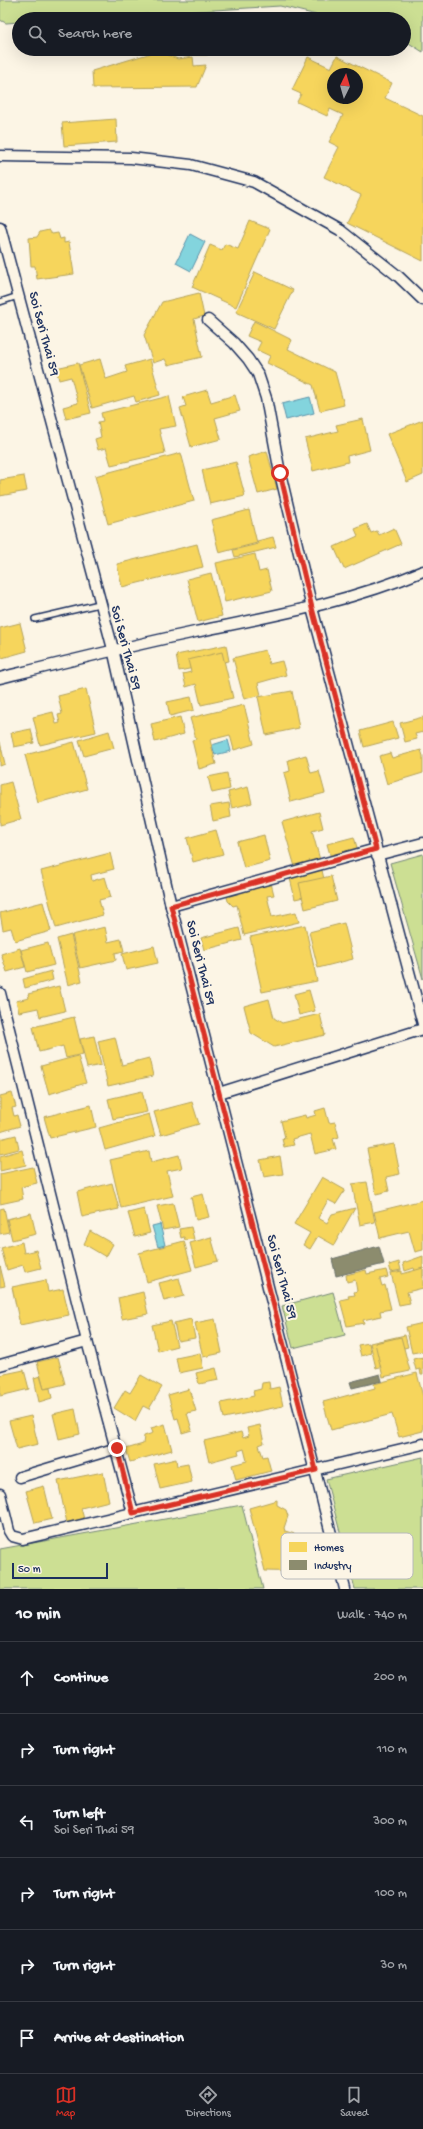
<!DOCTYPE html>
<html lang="en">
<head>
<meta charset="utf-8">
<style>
	body { margin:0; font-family:"Gochi Hand",sans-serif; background:#20242c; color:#f1f3f6 }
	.compass { position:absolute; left:327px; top:68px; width:36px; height:36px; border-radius:50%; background:#171b24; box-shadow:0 4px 16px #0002; rotate:5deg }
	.scale { position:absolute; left:12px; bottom:10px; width:96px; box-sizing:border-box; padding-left:4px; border:2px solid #1b2f5e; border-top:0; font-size:11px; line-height:14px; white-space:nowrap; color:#1b2f5e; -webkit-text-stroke:3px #fcf5e5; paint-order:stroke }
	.stop { position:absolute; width:12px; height:12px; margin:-9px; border:3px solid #d93025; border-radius:50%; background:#fff }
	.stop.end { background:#d93025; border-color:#fff; box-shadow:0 1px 4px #0008 }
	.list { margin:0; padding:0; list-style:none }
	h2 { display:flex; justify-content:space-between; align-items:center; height:52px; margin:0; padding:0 16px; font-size:17px }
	h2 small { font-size:13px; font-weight:400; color:#9ea1a6 }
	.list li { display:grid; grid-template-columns:26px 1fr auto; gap:12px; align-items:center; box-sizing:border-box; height:72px; padding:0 16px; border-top:1px solid #363941 }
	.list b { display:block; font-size:15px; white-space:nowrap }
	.list p { margin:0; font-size:13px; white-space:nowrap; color:#9ea1a6 }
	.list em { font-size:13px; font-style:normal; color:#9ea1a6 }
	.icon { flex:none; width:22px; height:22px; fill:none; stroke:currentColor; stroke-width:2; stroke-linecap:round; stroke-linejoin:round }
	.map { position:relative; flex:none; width:423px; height:1589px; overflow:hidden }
	.search { position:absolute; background:#171b24; box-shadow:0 4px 16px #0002; left:12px; right:12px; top:12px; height:44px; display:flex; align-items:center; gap:10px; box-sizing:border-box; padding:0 14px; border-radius:22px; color:#9ea1a6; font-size:15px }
	.sheet { height:484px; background:#171b24 }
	nav { display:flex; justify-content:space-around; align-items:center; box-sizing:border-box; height:56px; border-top:1px solid #363941; background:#171b24; font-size:11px; color:#9ea1a6 }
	nav a { display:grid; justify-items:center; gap:2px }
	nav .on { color:#d93025 }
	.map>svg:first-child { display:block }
</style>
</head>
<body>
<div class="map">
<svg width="423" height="1589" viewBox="0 0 423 1589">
	<rect width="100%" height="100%" fill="#fcf5e5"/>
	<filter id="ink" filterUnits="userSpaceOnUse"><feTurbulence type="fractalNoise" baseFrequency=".025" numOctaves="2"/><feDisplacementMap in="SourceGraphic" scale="8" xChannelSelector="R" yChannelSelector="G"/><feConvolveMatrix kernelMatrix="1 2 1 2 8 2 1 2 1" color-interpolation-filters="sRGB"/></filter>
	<g filter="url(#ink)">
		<!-- green -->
		<g fill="#ccdf93" stroke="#748778">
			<polygon points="0,0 423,0 423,52 404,40 404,19 333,19 280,6 69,19 19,19 19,22 6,23 0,20"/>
			<polygon points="423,854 423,979 390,863"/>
			<polygon points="333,1292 345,1335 293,1348 282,1306"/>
			<polygon points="423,1457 423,1589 355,1589 326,1479"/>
			<polygon points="242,1505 263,1589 0,1589 0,1549"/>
		</g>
		<!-- water -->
		<g fill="#83d4dd" stroke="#5992aa">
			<polygon points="190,234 205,242 191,271 176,263"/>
			<polygon points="310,397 314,413 286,420 282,404"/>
			<polygon points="228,740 231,751 215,755 212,745"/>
			<polygon points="160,1224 165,1245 158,1247 152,1226"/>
		</g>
		<!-- homes -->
		<g fill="#f6d55c" stroke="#b4a35d" fill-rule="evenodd">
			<rect x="191" y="49" width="16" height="6"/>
			<polygon points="158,51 178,59 193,57 194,66 206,65 197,87 93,88 92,71"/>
			<path d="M337,56L392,83L385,98L423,116V261L347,223L361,195L324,177L339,147L329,142L343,115L330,109L327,116L297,102L301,94L292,90L308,57L331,68ZM333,74H357V98H333Z"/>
			<polygon points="116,119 117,142 64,146 62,123"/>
			<polygon points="250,221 270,229 236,307 192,287 210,245 222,250 225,244 238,249"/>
			<polygon points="49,230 52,234 58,233 60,239 64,238 64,243 69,242 74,274 37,279 35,266 31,266 29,238 37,237 40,232"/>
			<polygon points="255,272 293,290 274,329 236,312"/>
			<polygon points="199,293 204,316 194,319 202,357 168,365 165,359 153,363 144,335 162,302"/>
			<polygon points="254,321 292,340 288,349 335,372 344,405 320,411 313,385 267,363 270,356 257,350 261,342 247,336"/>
			<polygon points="100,359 106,379 127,372 125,366 150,359 160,395 136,402 134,396 92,408 79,365"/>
			<polygon points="78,363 91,413 66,419 63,407 78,403 71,377 59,380 56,368"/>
			<polygon points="207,390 211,402 235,395 240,411 215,418 221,439 191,447 180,408 186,406 183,397"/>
			<polygon points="169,396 176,426 159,429 165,453 111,465 106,448 98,450 95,439 101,437 98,422 103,421 101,413"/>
			<polygon points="363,419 370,450 347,456 348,462 313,471 305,439 338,431 336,425"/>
			<polygon points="423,420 423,475 407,482 387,434"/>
			<polygon points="267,451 277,489 258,494 248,457"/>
			<polygon points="181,453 194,501 108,524 95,476"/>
			<polygon points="236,462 245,496 210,504 202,470"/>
			<polygon points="24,476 27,491 0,496 0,480"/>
			<polygon points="249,510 257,543 219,553 211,520"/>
			<polygon points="367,524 371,533 377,531 379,535 394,528 401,544 344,569 334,547 358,536 355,529"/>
			<polygon points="273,537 276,547 235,557 233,550 258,544 257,541"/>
			<polygon points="197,544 203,567 122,587 117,564"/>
			<polygon points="255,554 259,572 267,570 272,591 225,602 216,563"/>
			<polygon points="211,573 222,616 198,622 187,579"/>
			<polygon points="20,623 27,651 2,658 0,652 0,628"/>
			<polygon points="226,645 229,661 179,671 176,655"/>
			<polygon points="265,650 269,664 282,661 286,675 258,683 261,695 244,699 233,658"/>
			<polygon points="222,652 233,698 201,705 196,684 186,687 183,674 191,672 188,660"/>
			<polygon points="86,689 96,732 40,745 33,717 53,712 56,724 60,723 58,715 62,714 58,696"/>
			<polygon points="292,691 299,728 266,735 258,697"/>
			<polygon points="191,697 194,710 170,716 167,702"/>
			<polygon points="244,705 254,744 234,750 230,735 210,740 216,764 199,769 192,740 196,739 190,718"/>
			<polygon points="180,717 184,734 155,742 151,724"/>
			<polygon points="423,717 423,732 415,734 417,739 405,742 400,723"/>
			<polygon points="393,722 398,738 364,747 360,731"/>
			<polygon points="31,729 34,743 14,747 11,733"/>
			<polygon points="109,731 114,748 84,756 79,740"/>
			<polygon points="0,742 5,764 0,766"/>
			<polygon points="74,742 87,789 38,803 25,755"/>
			<polygon points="421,750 423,756 423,773 387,784 379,756 390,753 392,758"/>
			<polygon points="306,755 311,773 319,771 325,793 291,802 284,773 290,771 288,760"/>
			<polygon points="227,773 230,789 212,793 208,777"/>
			<polygon points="11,782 21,819 0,825 0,785"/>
			<polygon points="248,787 252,803 232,808 228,792"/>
			<polygon points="229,803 231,817 213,821 210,806"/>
			<polygon points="319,812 323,828 312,831 320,860 295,867 282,822"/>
			<polygon points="216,830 223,854 193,862 187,838"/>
			<polygon points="264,835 270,861 244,868 237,842"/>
			<polygon points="354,837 358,851 331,858 327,844"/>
			<polygon points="110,853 114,869 91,875 92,881 105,877 111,897 99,900 103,915 56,928 41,871"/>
			<polygon points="321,866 327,892 295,899 289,874"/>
			<polygon points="331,876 337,901 305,909 299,883"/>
			<polygon points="271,883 274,895 267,896 272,917 296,912 299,922 244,935 237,905 233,906 228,901 226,893"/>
			<polygon points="43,902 51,931 15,941 11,928 3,930 0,913"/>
			<polygon points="344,923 353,959 318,968 309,932"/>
			<polygon points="305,925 317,981 262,992 250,937"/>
			<polygon points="105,927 108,942 121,939 124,951 115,953 116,960 80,968 72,935"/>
			<polygon points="239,928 242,940 204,950 201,938"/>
			<polygon points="71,935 82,981 68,985 57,939"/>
			<polygon points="48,943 54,965 27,972 21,950"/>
			<polygon points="154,946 158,963 126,970 122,954"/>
			<polygon points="20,948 25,967 7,972 1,954"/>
			<polygon points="51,971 53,980 25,988 23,979"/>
			<polygon points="59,986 65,1011 40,1017 38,1008 19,1012 16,1001 29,998 28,994"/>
			<polygon points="309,990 315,1011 299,1015 294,994"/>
			<polygon points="269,999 274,1018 282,1023 320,1014 325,1035 274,1047 251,1033 244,1006"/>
			<polygon points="74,1017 83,1054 66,1058 63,1046 39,1052 33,1027"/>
			<polygon points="94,1036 101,1065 87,1068 80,1039"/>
			<polygon points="115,1037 122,1065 149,1058 153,1076 108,1086 98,1041"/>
			<polygon points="78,1056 86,1083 49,1094 41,1066"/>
			<polygon points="142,1091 147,1112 113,1119 108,1099"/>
			<polygon points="12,1093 16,1107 12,1108 14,1116 17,1115 20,1126 0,1132 0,1096"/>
			<polygon points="192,1102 199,1124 161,1135 154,1112"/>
			<polygon points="91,1105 96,1127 50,1138 44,1117"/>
			<polygon points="325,1108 329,1123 335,1122 339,1137 333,1139 336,1149 315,1154 310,1134 292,1139 294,1145 284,1147 282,1139 285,1138 281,1121 305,1115 306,1118 316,1115 315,1111"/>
			<polygon points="149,1114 155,1136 105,1150 99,1128"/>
			<polygon points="16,1135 19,1149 0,1154 0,1139"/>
			<polygon points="394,1144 400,1174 386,1177 389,1191 376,1194 367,1149"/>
			<polygon points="22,1150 26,1165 0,1171 0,1156"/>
			<polygon points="149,1151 151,1162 179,1155 182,1168 167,1171 173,1196 121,1208 110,1160"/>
			<polygon points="280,1156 283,1174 264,1177 260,1160"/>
			<polygon points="33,1167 37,1183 21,1187 23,1199 0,1204 0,1174"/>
			<polygon points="322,1177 345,1190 336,1204 328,1200 318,1218 327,1223 332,1214 355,1208 334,1245 318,1236 310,1249 303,1245 310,1233 294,1224"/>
			<polygon points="367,1182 375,1222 360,1225 352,1184"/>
			<polygon points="112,1183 119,1209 82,1217 77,1192"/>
			<polygon points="203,1194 209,1217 196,1220 191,1197"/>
			<polygon points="423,1200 423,1250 415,1252 409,1231 380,1238 374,1212"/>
			<polygon points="173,1203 179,1227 163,1230 157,1206"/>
			<polygon points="4,1208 9,1232 0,1234 0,1209"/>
			<polygon points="144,1209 150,1233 135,1237 128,1213"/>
			<polygon points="31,1213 36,1234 12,1240 7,1219"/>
			<polygon points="191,1227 194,1239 185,1240 184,1237 181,1238 179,1229"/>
			<polygon points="90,1231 113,1244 106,1257 84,1244"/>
			<polygon points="211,1237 218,1261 196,1267 190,1243"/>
			<polygon points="184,1241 192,1270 147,1282 139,1253"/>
			<polygon points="22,1242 24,1253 36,1250 41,1268 25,1272 23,1265 7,1270 1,1248"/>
			<polygon points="423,1256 423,1276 422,1273 416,1274 414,1268 405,1271 403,1263"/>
			<polygon points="399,1262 401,1270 391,1272 389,1265"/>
			<polygon points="0,1266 5,1286 0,1287"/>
			<polygon points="423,1268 423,1288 407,1292 410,1303 399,1305 391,1273 402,1271 402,1274"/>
			<polygon points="366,1270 367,1274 386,1270 388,1277 380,1279 382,1286 385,1285 391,1309 380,1311 381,1316 363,1320 364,1323 347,1326 340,1300 349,1298 348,1296 355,1295 354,1292 357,1291 355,1280 347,1282 346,1275"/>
			<polygon points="179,1278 184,1296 164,1301 159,1283"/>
			<polygon points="46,1280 48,1292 63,1289 69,1315 20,1325 12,1287"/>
			<polygon points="143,1292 148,1314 122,1319 118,1298"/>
			<polygon points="191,1319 195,1338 178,1341 174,1323"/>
			<polygon points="215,1319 222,1353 203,1357 195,1323"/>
			<polygon points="171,1321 177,1346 158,1351 152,1325"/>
			<polygon points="423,1323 423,1351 412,1353 406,1327"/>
			<polygon points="405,1335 408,1347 392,1351 395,1363 376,1368 370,1343"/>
			<polygon points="401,1337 410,1371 383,1377 375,1343"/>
			<polygon points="369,1343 371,1353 361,1356 358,1345"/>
			<polygon points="200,1353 203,1368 179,1373 176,1358"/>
			<polygon points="58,1357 65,1384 44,1389 37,1362"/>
			<polygon points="423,1357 423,1375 421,1375 420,1369 416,1370 413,1359"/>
			<polygon points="216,1368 219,1380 199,1384 196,1373"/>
			<polygon points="24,1370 29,1389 0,1396 0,1375"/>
			<polygon points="417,1373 423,1397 423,1431 399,1437 392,1414 331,1430 323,1402 375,1388 374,1384"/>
			<polygon points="141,1375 162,1387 149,1409 143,1406 135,1421 114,1408 125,1390 130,1393"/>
			<polygon points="40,1376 44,1389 50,1388 52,1398 39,1402 34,1378"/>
			<polygon points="269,1382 270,1389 279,1387 283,1406 224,1418 221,1403 254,1396 253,1391 261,1389 262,1383"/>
			<polygon points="189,1389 196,1411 187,1413 192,1430 182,1433 178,1418 175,1419 168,1395"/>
			<polygon points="75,1409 80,1434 59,1439 53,1414"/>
			<polygon points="31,1416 38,1444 17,1449 9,1421"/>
			<polygon points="165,1424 172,1450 130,1462 126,1449 143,1444 144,1436 153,1433 151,1428"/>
			<polygon points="260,1425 264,1443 259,1445 263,1457 267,1456 271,1471 236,1480 232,1465 247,1461 244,1449 238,1451 239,1454 209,1462 204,1441 241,1432 243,1438 249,1436 247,1428"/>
			<polygon points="176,1459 177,1466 188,1464 192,1482 160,1489 154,1464"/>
			<polygon points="103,1472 109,1501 81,1508 84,1519 67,1523 58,1481"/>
			<polygon points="44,1486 52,1519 35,1523 26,1491"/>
			<polygon points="277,1500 277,1505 286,1510 288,1516 284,1528 285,1531 298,1535 302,1547 307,1547 311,1572 265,1571 249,1508"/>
		</g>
		<!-- industry -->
		<g fill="#8c8c6e" stroke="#6a7069">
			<polygon points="379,1246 384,1264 336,1276 332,1259"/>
			<polygon points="380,1374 382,1381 352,1388 350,1382"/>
		</g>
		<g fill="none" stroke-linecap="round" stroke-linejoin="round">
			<!-- lane casing -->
			<g stroke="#1b2f5e" stroke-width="8">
				<g id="lane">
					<polyline points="0,302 18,296"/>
					<polyline points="35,619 99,604"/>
				</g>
			</g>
			<!-- street casing -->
			<g stroke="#1b2f5e" stroke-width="13">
				<g id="street">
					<polyline points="0,156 131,158 191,165 254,182 340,230 398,276 423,300"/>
					<polyline points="0,227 113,649 171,906 345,1589"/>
					<polyline points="208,320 234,343 248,359 258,374 266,398 280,473 312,608 423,1024"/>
					<path d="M0,678C65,662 129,646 195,632C272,616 350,602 423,571"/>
					<polyline points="377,855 423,843"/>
					<polyline points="171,906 376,849"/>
					<polyline points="0,993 87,1341 133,1513"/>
					<polyline points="219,1093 423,1029"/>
					<polyline points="0,1365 87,1341"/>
					<polyline points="20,1477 117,1448"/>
					<polyline points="0,1494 9,1531 12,1536 23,1539 423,1444"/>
				</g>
			</g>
			<!-- lane -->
			<use href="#lane" stroke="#fcf5e5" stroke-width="5"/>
			<!-- street -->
			<use href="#street" stroke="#fcf5e5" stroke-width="10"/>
		</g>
	</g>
	<g fill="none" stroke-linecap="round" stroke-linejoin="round" filter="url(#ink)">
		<!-- route -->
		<polyline stroke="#d93025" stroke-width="5" points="117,1448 133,1513 316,1470 171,906 376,849 312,608 280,473"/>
	</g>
	<g text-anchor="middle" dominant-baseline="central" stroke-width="4" stroke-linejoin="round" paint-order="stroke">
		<!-- street labels -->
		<g font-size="14" fill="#1b2f5e" stroke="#fcf5e5">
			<text transform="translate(43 334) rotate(75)">Soi Seri Thai 59</text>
			<text transform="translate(125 648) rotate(75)">Soi Seri Thai 59</text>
			<text transform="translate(200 963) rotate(76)">Soi Seri Thai 59</text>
			<text transform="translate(281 1277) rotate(75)">Soi Seri Thai 59</text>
		</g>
	</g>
	<!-- legend -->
	<rect x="281" y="1533" width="132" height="46" rx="6" fill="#fcf5e5" stroke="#b8babc" stroke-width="1"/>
	<rect x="289" y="1542" width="18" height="10" fill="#f6d55c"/>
	<rect x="289" y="1560" width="18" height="10" fill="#8c8c6e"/>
	<g font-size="11" fill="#1b2f5e">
		<text x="314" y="1551">Homes</text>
		<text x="314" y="1569">Industry</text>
	</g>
</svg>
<svg class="compass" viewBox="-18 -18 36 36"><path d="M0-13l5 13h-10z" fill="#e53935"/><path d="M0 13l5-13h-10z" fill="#9ea1a6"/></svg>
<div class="scale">50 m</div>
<div class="stop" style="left:280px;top:473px"></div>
<div class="stop end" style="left:117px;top:1448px"></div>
<div class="search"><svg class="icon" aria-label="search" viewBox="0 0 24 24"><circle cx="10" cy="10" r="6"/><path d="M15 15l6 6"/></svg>Search here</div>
</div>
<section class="sheet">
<h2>10 min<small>Walk · 740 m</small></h2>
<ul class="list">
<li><svg class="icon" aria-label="ahead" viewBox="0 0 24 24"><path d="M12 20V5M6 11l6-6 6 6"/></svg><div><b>Continue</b></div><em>200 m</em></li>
<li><svg class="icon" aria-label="right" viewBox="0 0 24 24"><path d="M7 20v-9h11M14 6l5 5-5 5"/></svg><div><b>Turn right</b></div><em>110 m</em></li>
<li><svg class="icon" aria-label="left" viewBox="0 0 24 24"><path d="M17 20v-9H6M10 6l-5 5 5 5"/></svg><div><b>Turn left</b><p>Soi Seri Thai 59</p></div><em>300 m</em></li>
<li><svg class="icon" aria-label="right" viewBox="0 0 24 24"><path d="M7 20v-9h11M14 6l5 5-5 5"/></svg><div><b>Turn right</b></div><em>100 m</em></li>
<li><svg class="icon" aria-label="right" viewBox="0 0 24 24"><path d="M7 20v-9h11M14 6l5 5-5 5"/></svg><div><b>Turn right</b></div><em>30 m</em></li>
<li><svg class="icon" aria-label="arrive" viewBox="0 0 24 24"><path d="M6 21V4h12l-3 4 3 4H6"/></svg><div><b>Arrive at destination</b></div></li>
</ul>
</section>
<nav>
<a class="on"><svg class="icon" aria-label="map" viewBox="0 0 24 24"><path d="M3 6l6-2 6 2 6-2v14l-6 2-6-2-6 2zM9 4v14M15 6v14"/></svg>Map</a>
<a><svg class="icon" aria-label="directions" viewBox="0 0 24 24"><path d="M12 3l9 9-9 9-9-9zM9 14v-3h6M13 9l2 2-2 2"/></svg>Directions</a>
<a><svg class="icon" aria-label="saved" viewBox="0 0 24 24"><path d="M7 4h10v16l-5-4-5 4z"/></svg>Saved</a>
</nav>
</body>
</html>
